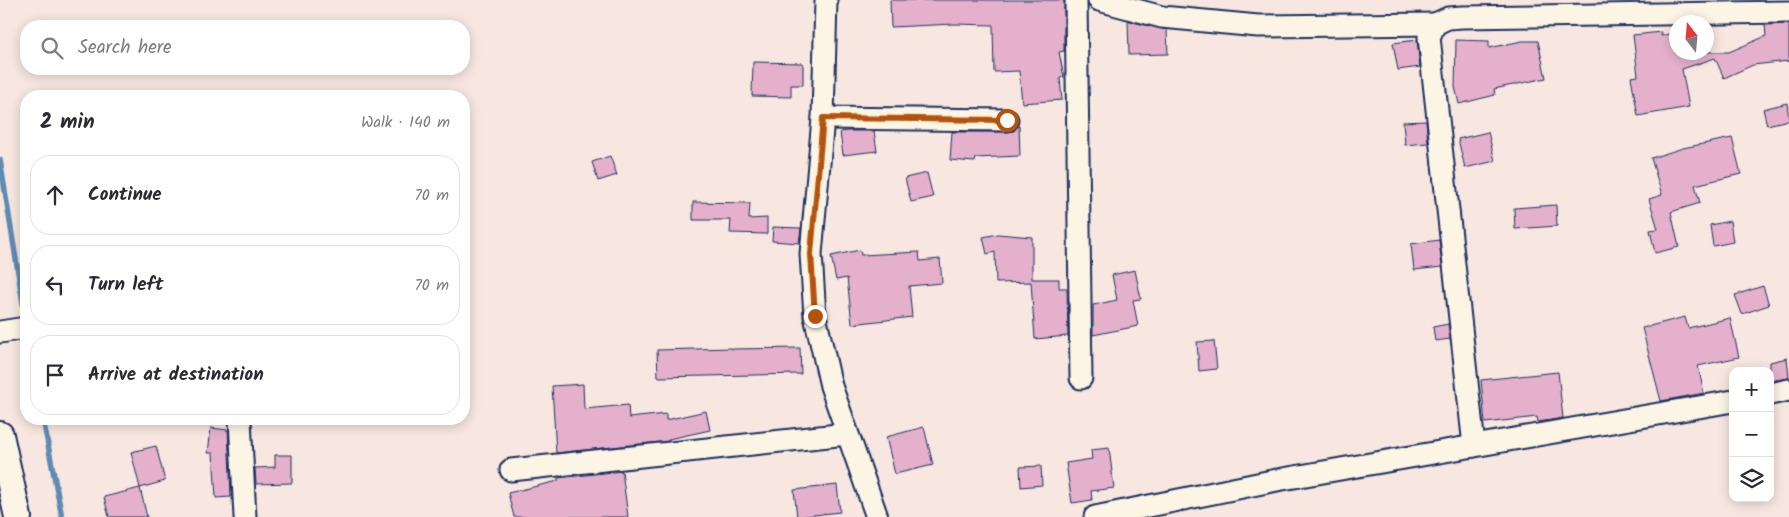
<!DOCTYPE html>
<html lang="en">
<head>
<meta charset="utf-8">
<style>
	body { margin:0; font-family:Kalam,sans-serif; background:#f7f7f7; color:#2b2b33 }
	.controls { position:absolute; right:15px; bottom:15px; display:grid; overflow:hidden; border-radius:10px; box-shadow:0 2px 12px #0003 }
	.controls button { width:45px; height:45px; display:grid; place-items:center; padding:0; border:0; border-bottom:1px solid #e1e1e2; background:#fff; color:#2b2b33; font:25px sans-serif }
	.compass { position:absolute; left:1669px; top:15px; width:45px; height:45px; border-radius:50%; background:#fff; box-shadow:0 2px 12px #0003; rotate:344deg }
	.stop { position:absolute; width:15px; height:15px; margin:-11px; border:4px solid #b45309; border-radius:50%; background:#fff }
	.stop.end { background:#b45309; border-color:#fff; box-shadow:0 1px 5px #0008 }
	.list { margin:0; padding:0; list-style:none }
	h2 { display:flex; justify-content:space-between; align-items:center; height:65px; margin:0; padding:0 20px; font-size:21px }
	h2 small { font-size:16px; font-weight:400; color:#7c7c81 }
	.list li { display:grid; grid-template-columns:32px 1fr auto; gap:15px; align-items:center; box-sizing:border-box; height:80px; margin:0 10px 10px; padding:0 10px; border:1px solid #e1e1e2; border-radius:20px }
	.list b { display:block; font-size:19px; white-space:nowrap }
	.list em { font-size:16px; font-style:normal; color:#7c7c81 }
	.icon { flex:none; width:28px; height:28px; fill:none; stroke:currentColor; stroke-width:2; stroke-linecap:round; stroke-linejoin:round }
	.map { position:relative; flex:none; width:1789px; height:517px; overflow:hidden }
	.search { position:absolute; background:#fff; box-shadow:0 2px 12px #0003; left:20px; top:20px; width:450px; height:55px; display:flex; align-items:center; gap:12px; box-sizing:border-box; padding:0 18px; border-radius:20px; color:#7c7c81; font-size:19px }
	.panel { position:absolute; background:#fff; box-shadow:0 2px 12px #0003; left:20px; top:90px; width:450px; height:335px; border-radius:20px }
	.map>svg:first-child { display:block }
</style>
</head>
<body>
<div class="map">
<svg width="1789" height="517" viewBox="0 0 1789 517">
	<rect width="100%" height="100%" fill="#f7e7e0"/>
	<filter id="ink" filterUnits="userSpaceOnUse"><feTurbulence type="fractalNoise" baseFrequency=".02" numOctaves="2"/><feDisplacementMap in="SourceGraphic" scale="10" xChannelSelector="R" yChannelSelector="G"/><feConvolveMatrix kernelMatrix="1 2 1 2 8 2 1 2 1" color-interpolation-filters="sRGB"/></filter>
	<g filter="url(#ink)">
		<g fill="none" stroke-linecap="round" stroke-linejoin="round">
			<!-- stream -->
			<g stroke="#5f8ab3" stroke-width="5.5">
				<polyline points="0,160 24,309"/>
				<polyline points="43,419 62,517"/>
			</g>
		</g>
		<!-- building -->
		<g fill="#e4b0cb" stroke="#1b2f5e">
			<polygon points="890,0 1064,0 1064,51 1059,52 1064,77 1060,78 1062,100 1022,103 1019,71 994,72 993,25 955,24 891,27"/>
			<polygon points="1128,21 1167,30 1168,54 1129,55"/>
			<polygon points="1789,24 1789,61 1753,65 1724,78 1715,58 1682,69 1689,107 1638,116 1631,77 1638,76 1633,35 1661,32 1661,36 1676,32 1676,52 1729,52 1766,36 1765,25"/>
			<polygon points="1417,40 1420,67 1398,70 1393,43"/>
			<polygon points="1456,40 1489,41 1489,48 1522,41 1538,41 1546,78 1494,89 1495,95 1459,104 1455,87"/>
			<polygon points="753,62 803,63 803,85 791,85 791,97 752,96"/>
			<polygon points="1787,103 1789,120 1767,125 1763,109"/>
			<polygon points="1426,121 1428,143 1405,145 1403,122"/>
			<polygon points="1018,126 1019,126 1020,156 976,158 975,162 950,160 952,132 1007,132 1014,131"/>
			<polygon points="848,131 874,131 877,151 843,155 840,132"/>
			<polygon points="1488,132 1495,161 1465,168 1458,139"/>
			<polygon points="1732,138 1741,174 1695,185 1700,203 1671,212 1679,247 1655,253 1650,230 1658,229 1649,199 1662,195 1651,158 1683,148"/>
			<polygon points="610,156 617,175 598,181 592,162"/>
			<polygon points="927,173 933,197 911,202 905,178"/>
			<polygon points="693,202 750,203 749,219 767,218 767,234 730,233 731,220 693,220"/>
			<polygon points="1556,205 1557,226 1515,229 1514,208"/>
			<polygon points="1730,221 1733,242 1713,246 1710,225"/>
			<polygon points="773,227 801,228 799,243 772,241"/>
			<polygon points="998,234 1032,237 1032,279 1059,279 1059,288 1067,288 1068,336 1035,339 1031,282 996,283 995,252 987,254 983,237"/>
			<polygon points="1439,240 1442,267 1414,270 1411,244"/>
			<polygon points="860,250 861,255 919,252 920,261 940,259 942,283 909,286 912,317 852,324 847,278 836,280 831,256"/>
			<polygon points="1135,270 1141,299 1133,300 1138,326 1093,335 1093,305 1117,300 1112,275"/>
			<polygon points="1763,286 1769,305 1742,314 1735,295"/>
			<polygon points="1685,317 1688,328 1730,318 1739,357 1698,366 1704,393 1661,401 1642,328"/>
			<polygon points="1448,324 1450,339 1435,341 1433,327"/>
			<polygon points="1214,341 1217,369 1199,371 1197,342"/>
			<polygon points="732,348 732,349 800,348 801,374 658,377 657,350"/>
			<polygon points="1787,358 1789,378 1770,381 1770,362"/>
			<polygon points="1558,372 1563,418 1538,422 1537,417 1485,423 1481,380"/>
			<polygon points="583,384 584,409 628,405 629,418 666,414 666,420 706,411 710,430 669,439 669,441 556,453 552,386"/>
			<polygon points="924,427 933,465 895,474 886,437"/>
			<polygon points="211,428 228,430 231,497 216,498 213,453 208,453"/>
			<polygon points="156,446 165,481 140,488 131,452"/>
			<polygon points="1109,448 1114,488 1091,491 1092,500 1072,503 1066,463 1092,459 1091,450"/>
			<polygon points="275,455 292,455 292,483 256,484 255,468 275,467"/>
			<polygon points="1041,466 1042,485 1021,487 1020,467"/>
			<polygon points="622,471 628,517 514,517 508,493 558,481 558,478"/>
			<polygon points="837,485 840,512 797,517 794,490"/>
			<polygon points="140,488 147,517 109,517 104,497"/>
		</g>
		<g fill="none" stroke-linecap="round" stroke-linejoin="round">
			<!-- minor casing -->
			<g stroke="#1b2f5e" stroke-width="25">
				<g id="minor">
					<polyline points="826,0 823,118 811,254 815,316 831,386 877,517"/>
					<polyline points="1076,0 1081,378"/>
					<polyline points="1099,0 1162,17 1258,26 1435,24"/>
					<polyline points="823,118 1007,120"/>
					<polyline points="0,332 26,328"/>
					<polyline points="1770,394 1789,390"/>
					<polyline points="240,419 245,517"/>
					<polyline points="1474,446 1733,401"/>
					<polyline points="511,470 847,434"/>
					<polyline points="1095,517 1277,480 1474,446 1429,37 1435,24 1448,18 1462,17 1789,12"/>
				</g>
			</g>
			<!-- tertiary casing -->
			<g stroke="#1b2f5e" stroke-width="30">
				<polyline id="tertiary" points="0,435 18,517"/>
			</g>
			<!-- minor -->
			<use href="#minor" stroke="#fcf5e5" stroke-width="21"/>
			<!-- tertiary -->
			<use href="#tertiary" stroke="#fcf5e5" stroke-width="26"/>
		</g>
	</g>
	<g fill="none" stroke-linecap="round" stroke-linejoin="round" filter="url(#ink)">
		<!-- route -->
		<polyline stroke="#b45309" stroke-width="6" points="815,316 811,254 823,118 1007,120"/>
	</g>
</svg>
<div class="controls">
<button>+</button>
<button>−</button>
<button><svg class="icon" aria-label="layers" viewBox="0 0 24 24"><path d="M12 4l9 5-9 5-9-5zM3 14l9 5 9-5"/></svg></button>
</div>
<svg class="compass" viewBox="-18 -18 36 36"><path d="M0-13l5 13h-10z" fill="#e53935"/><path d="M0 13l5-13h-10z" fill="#7c7c81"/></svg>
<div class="stop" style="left:1007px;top:120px"></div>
<div class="stop end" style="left:815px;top:316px"></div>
<div class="search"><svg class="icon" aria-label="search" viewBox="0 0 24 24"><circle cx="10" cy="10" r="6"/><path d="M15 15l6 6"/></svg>Search here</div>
<section class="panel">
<h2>2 min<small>Walk · 140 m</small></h2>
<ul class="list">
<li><svg class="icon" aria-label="ahead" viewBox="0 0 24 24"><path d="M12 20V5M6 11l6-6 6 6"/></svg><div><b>Continue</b></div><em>70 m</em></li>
<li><svg class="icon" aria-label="left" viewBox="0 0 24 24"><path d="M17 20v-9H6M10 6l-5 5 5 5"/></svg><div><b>Turn left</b></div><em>70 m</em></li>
<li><svg class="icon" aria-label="arrive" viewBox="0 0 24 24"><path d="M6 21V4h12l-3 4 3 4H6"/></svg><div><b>Arrive at destination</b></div></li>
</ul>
</section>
</div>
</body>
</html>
